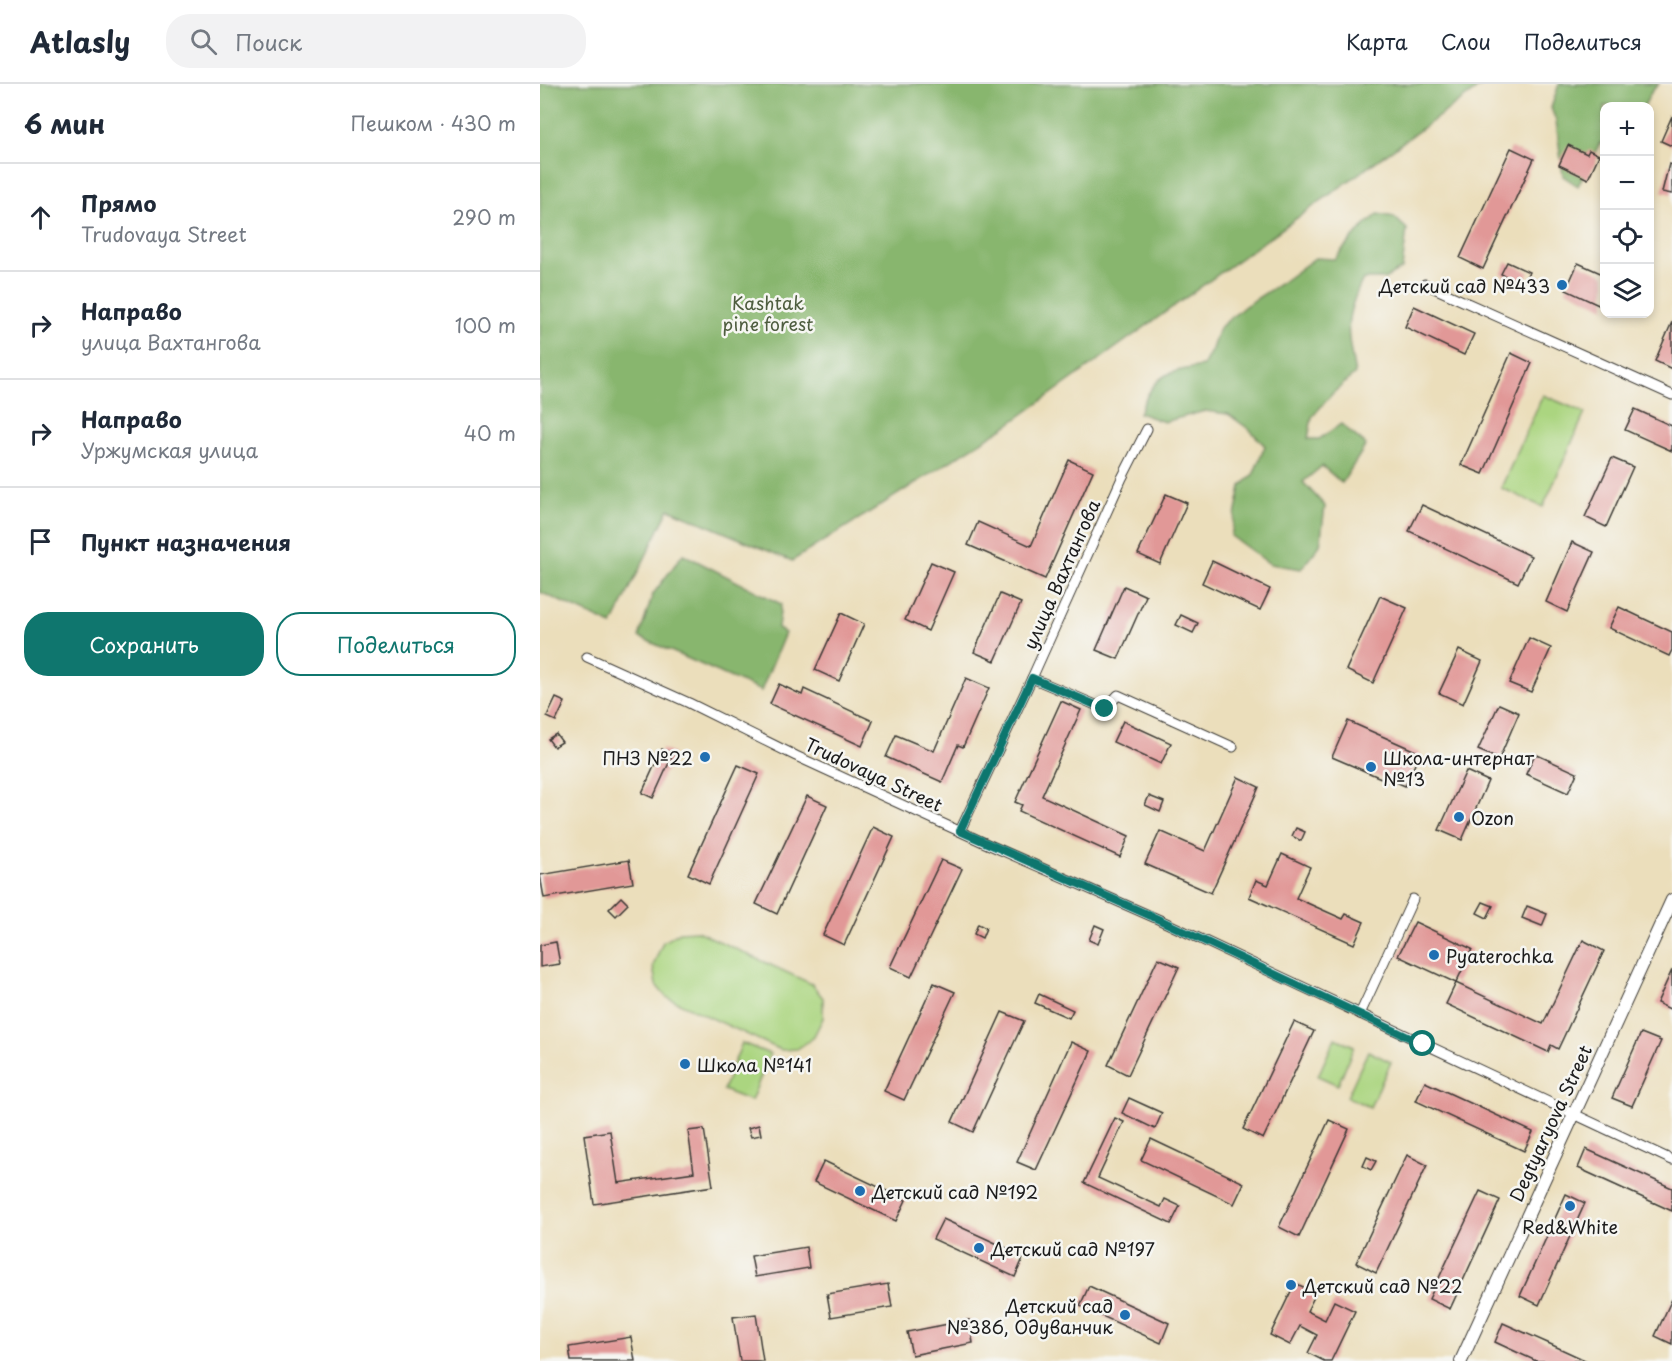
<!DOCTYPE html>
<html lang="ru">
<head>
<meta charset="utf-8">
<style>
	body { margin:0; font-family:"Playpen Sans",sans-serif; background:#f2f2f3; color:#1f2937 }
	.controls { position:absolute; right:18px; top:18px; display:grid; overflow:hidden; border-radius:12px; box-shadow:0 3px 9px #0003 }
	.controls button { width:54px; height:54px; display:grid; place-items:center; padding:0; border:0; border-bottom:2px solid #e0e1e3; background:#fff; color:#1f2937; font:30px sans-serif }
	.stop { position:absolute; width:18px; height:18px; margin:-14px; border:4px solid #0f766e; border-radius:50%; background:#fff }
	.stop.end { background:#0f766e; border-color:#fff; box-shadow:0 2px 6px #0008 }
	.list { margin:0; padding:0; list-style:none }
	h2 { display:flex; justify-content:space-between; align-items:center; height:78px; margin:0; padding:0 24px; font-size:26px }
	h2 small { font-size:20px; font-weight:400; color:#747a83 }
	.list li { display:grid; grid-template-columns:39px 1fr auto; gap:18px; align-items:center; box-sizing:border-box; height:108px; padding:0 24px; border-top:2px solid #e0e1e3 }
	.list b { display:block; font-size:22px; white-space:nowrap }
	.list p { margin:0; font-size:20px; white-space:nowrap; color:#747a83 }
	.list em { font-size:20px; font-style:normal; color:#747a83 }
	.actions { display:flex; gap:12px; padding:18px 24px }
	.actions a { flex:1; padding:14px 0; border:2px solid #0f766e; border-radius:24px; text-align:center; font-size:21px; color:#0f766e }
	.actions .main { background:#0f766e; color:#fff }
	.icon { flex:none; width:33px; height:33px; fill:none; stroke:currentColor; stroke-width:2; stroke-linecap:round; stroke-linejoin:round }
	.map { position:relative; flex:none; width:1132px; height:1277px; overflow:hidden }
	header { display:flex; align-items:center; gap:36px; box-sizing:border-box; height:84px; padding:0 30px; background:#fff; border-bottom:2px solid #e0e1e3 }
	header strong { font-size:28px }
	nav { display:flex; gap:33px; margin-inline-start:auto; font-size:21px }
	.search { width:420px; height:54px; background:#f2f2f3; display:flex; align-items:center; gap:15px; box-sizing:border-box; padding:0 21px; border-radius:24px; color:#747a83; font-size:22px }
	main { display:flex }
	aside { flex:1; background:#fff }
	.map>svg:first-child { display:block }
</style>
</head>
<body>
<header>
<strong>Atlasly</strong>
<div class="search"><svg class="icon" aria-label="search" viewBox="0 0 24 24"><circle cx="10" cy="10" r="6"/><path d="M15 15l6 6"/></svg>Поиск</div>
<nav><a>Карта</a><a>Слои</a><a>Поделиться</a></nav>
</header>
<main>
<aside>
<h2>6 мин<small>Пешком · 430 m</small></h2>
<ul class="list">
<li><svg class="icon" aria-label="ahead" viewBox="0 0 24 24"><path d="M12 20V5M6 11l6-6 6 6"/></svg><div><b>Прямо</b><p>Trudovaya Street</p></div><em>290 m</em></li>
<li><svg class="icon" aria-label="right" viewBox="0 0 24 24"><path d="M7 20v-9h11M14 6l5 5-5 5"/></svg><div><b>Направо</b><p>улица Вахтангова</p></div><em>100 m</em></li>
<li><svg class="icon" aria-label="right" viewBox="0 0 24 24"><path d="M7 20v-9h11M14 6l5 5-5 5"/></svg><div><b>Направо</b><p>Уржумская улица</p></div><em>40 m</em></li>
<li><svg class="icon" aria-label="arrive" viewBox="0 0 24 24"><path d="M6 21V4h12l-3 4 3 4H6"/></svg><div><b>Пункт назначения</b></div></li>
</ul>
<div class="actions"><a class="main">Сохранить</a><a>Поделиться</a></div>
</aside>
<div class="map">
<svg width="1132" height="1277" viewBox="0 0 1132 1277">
	<rect width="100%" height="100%" fill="#f6f6f2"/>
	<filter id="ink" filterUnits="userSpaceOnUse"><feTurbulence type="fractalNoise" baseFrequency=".0167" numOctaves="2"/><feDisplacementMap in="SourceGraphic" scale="12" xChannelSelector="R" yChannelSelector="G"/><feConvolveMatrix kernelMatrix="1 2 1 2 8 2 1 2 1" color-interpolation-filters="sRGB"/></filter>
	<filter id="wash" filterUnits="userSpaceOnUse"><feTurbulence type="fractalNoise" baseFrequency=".008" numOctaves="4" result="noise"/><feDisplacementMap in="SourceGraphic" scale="24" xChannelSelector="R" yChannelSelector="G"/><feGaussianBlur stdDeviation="1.35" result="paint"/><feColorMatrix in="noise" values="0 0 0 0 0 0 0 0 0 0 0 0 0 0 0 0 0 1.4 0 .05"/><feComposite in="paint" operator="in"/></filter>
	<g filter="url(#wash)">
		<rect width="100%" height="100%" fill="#ebdebb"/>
		<!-- green -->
		<g fill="#abd580" stroke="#64784e" stroke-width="1.5">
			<polygon points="1003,311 1045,329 1003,423 961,404"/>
			<polygon points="157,847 272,900 283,914 283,934 273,954 257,965 241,966 126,913 116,901 113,882 123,858 140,848"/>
			<polygon points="795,954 814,962 798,1001 778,992"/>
			<polygon points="202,959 230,970 211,1017 183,1006"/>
			<polygon points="828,967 851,978 830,1023 807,1013"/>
		</g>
		<!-- forest -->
		<g fill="#88b66e" stroke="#526945" stroke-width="1.5">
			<polygon points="0,0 944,0 468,341 252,477 129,425 72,541 0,508"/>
			<polygon points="1019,0 1119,0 1112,7 1104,22 1064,22 1064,59 1060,59 1038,102 1023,92 1016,37 1011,24"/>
			<path d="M838,130L854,133L867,145L862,185L844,195H823C803,236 807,246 815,290L792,310L772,333L768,355H779L801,340L826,361L802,399L782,382L763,398L785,422L780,461L761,485L730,480L691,452L701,402L713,391L725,362L710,346L688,330L665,327L624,338L599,329C616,290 622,289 663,282L672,265L679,244L705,222L741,199L775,174L794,175L820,146Z"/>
			<polygon points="143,470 241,520 238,544 245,549 221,607 99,553 113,510"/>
		</g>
		<g id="blocks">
			<!-- building -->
			<g fill="#e19897">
				<polygon points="1132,32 1132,62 1121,57"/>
				<polygon points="1028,61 1047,70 1049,66 1059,71 1048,95 1019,81"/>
				<polygon points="971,64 994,75 943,185 920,174"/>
				<polygon points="1129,80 1132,81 1132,110 1122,108"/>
				<polygon points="967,178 989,188 982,200 961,190"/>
				<polygon points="1038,179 1065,191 1065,224 1026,206"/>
				<polygon points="874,222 934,250 924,271 865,243"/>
				<polygon points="1132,238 1132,285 1115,277"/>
				<polygon points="971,269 992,279 943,390 921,381"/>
				<polygon points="1095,325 1132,342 1132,367 1085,346"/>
				<polygon points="1072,374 1093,383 1066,443 1045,433"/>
				<polygon points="529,376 553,387 505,495 428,461 438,438 491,462"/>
				<polygon points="626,410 647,419 620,480 598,470"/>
				<polygon points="882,421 991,472 978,499 869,447"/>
				<polygon points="1032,458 1054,468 1027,528 1006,518"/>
				<polygon points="672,477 730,505 720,526 662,499"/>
				<polygon points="391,478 414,488 388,547 365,536"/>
				<polygon points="584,502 606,512 578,575 556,566"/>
				<polygon points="460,510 481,519 455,577 434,568"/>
				<polygon points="840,512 867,524 833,599 806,586"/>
				<polygon points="1079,523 1132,548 1132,566 1129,572 1069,544"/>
				<polygon points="301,529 324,540 299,597 275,586"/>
				<polygon points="641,531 658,539 653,549 636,541"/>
				<polygon points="989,554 1011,564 991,608 969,599"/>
				<polygon points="919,566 942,577 923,620 899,609"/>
				<polygon points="426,594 449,604 423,663 418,661 402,698 346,673 356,651 394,667"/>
				<polygon points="239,600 262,611 264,605 333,637 322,662 230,620"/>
				<polygon points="16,614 25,618 16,637 7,633"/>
				<polygon points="521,617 541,626 502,712 589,752 580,773 479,727 482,721 475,718"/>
				<polygon points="959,620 979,629 959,675 938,666"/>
				<polygon points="583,637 631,659 621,680 573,658"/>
				<polygon points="808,637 880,669 865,702 856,698 855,700 792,673"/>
				<polygon points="16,650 22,658 14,663 8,655"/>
				<polygon points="122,665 133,670 113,714 102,709"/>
				<polygon points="995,670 1037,689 1028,709 986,690"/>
				<polygon points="198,681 219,690 169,800 148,790"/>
				<polygon points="926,687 948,697 922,756 899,746"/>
				<polygon points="698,693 719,703 671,809 605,780 620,747 665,767"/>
				<polygon points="267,712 287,721 237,830 216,820"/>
				<polygon points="609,712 624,718 620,728 605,721"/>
				<polygon points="333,743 354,753 304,861 283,851"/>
				<polygon points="756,744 765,748 761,757 752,752"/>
				<polygon points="742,770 770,783 756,814 803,835 806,830 824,838 814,860 709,813 716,796 728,801"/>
				<polygon points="89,776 93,799 4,814 0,791"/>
				<polygon points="401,776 422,785 371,893 350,883"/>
				<polygon points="81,813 88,820 76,832 69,825"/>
				<polygon points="943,818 953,822 947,834 937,829"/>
				<polygon points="987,822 1007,830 1002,842 982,834"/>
				<polygon points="875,838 932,865 916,899 858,872"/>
				<polygon points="438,840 446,844 442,854 434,850"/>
				<polygon points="555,841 564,845 558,860 549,856"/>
				<polygon points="1043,856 1064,867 1018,965 1011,961 1008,968 906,920 916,899 1003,940"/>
				<polygon points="16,858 20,880 0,883 0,861"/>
				<polygon points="618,874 639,883 588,991 568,981"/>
				<polygon points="1132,886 1132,926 1117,919"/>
				<polygon points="394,899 415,908 364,1016 344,1007"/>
				<polygon points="499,910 533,926 529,934 495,919"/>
				<polygon points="462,928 484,937 433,1048 412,1038"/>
				<polygon points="754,938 774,947 723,1055 703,1045"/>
				<polygon points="1101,949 1121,957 1092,1022 1072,1014"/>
				<polygon points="531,958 551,967 496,1086 477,1078"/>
				<polygon points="885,998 993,1048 984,1067 876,1017"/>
				<polygon points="589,1014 622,1029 615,1045 582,1029"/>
				<polygon points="575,1034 584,1038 558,1094 621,1123 625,1115 640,1122 631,1140 544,1099"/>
				<polygon points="789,1036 809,1045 759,1153 739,1143"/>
				<polygon points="219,1041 221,1051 211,1053 208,1044"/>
				<polygon points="164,1045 173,1102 54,1120 44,1051 70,1047 78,1099 154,1088 148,1047"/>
				<polygon points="611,1055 704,1099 694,1120 601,1076"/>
				<polygon points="1046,1065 1132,1104 1132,1127 1038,1084"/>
				<polygon points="867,1071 887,1081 836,1189 816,1179"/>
				<polygon points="827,1073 836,1077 831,1086 823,1082"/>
				<polygon points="284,1077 366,1116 356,1137 274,1098"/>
				<polygon points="940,1107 960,1116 910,1225 889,1215"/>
				<polygon points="1026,1110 1045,1119 999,1221 980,1212"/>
				<polygon points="403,1135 484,1172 475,1193 393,1155"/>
				<polygon points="266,1163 269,1184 215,1193 211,1172"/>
				<polygon points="755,1199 776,1209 767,1227 785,1236 794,1217 815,1227 791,1277 784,1277 768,1269 777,1251 760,1242 750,1261 730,1251"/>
				<polygon points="348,1200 352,1223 291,1233 287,1210"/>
				<polygon points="549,1202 629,1239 621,1259 540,1222"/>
				<polygon points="1132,1215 1132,1260 1115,1252"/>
				<polygon points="216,1230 223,1277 200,1277 193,1233"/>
				<polygon points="429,1236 433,1259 372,1271 367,1248"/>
				<polygon points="963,1239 1010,1260 1047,1277 996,1277 955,1258"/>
				<polygon points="91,1253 95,1277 31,1277 29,1263"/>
			</g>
		</g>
	</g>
	<g filter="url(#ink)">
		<use href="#blocks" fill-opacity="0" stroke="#3b3934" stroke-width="1.5"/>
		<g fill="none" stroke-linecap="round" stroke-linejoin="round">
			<!-- street casing -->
			<g stroke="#3b3934" stroke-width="11">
				<g id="street">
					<polyline points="885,200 1132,311"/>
					<polyline points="47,573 149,619 256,672 445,759 620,836 1132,1076"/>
					<polyline points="492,594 565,625 578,611 693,663"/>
					<polyline points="420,747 492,594 582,394 607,345"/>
					<polyline points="820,930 873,815"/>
				</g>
			</g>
			<!-- secondary casing -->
			<g stroke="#3b3934" stroke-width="14">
				<polyline id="secondary" points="921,1277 1132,816"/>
			</g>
			<!-- street -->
			<use href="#street" stroke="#fff" stroke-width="9"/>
			<!-- secondary -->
			<use href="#secondary" stroke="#fff" stroke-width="12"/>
		</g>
	</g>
	<g fill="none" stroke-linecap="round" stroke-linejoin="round" filter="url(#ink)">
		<!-- route -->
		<polyline stroke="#0f766e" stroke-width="8" points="565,625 492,594 420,747 620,836 883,960"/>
	</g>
	<!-- markers -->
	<g fill="#1f6fb2" stroke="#f6f6f2" stroke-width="2">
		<circle cx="1022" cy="201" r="6"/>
		<circle cx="165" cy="673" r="6"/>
		<circle cx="831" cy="683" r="6"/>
		<circle cx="919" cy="733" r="6"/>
		<circle cx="894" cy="871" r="6"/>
		<circle cx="145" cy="980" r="6"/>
		<circle cx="320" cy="1107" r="6"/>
		<circle cx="1030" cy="1122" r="6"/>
		<circle cx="439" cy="1164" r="6"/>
		<circle cx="751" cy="1201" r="6"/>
		<circle cx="585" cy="1231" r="6"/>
	</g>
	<g text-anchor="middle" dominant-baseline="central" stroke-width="5" stroke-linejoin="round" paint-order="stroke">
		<!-- poi labels -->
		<g font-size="18" fill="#1c1c1c" stroke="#f6f6f2" text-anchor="start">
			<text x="1010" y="201" text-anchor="end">Детский сад №433</text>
			<text x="153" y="673" text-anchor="end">ПНЗ №22</text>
			<text x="843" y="673">Школа-интернат<tspan x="843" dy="21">№13</tspan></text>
			<text x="931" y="733">Ozon</text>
			<text x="906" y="871">Pyaterochka</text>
			<text x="157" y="980">Школа №141</text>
			<text x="332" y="1107">Детский сад №192</text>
			<text x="1030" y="1142" text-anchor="middle">Red&amp;White</text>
			<text x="451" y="1164">Детский сад №197</text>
			<text x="763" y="1201">Детский сад №22</text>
			<text x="573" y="1221" text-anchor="end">Детский сад<tspan x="573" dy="21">№386, Одуванчик</tspan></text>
		</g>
		<!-- park labels -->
		<g font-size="18" fill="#4e5d3f" stroke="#f6f6f2">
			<text x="228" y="218">Kashtak<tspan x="228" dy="21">pine forest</tspan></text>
		</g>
		<!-- street labels -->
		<g font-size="18" fill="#1c1c1c" stroke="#f6f6f2">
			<text transform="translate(521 490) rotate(-66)">улица Вахтангова</text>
			<text transform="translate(334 690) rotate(25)">Trudovaya Street</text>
			<text transform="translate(1010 1039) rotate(-65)">Degtyaryova Street</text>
		</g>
	</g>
</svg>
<div class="controls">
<button>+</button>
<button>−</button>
<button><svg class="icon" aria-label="locate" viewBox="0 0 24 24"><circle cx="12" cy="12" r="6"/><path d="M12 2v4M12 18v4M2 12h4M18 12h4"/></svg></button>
<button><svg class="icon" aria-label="layers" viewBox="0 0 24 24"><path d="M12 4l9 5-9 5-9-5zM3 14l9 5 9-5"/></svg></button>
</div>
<div class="stop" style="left:883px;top:960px"></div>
<div class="stop end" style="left:565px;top:625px"></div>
</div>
</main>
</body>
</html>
